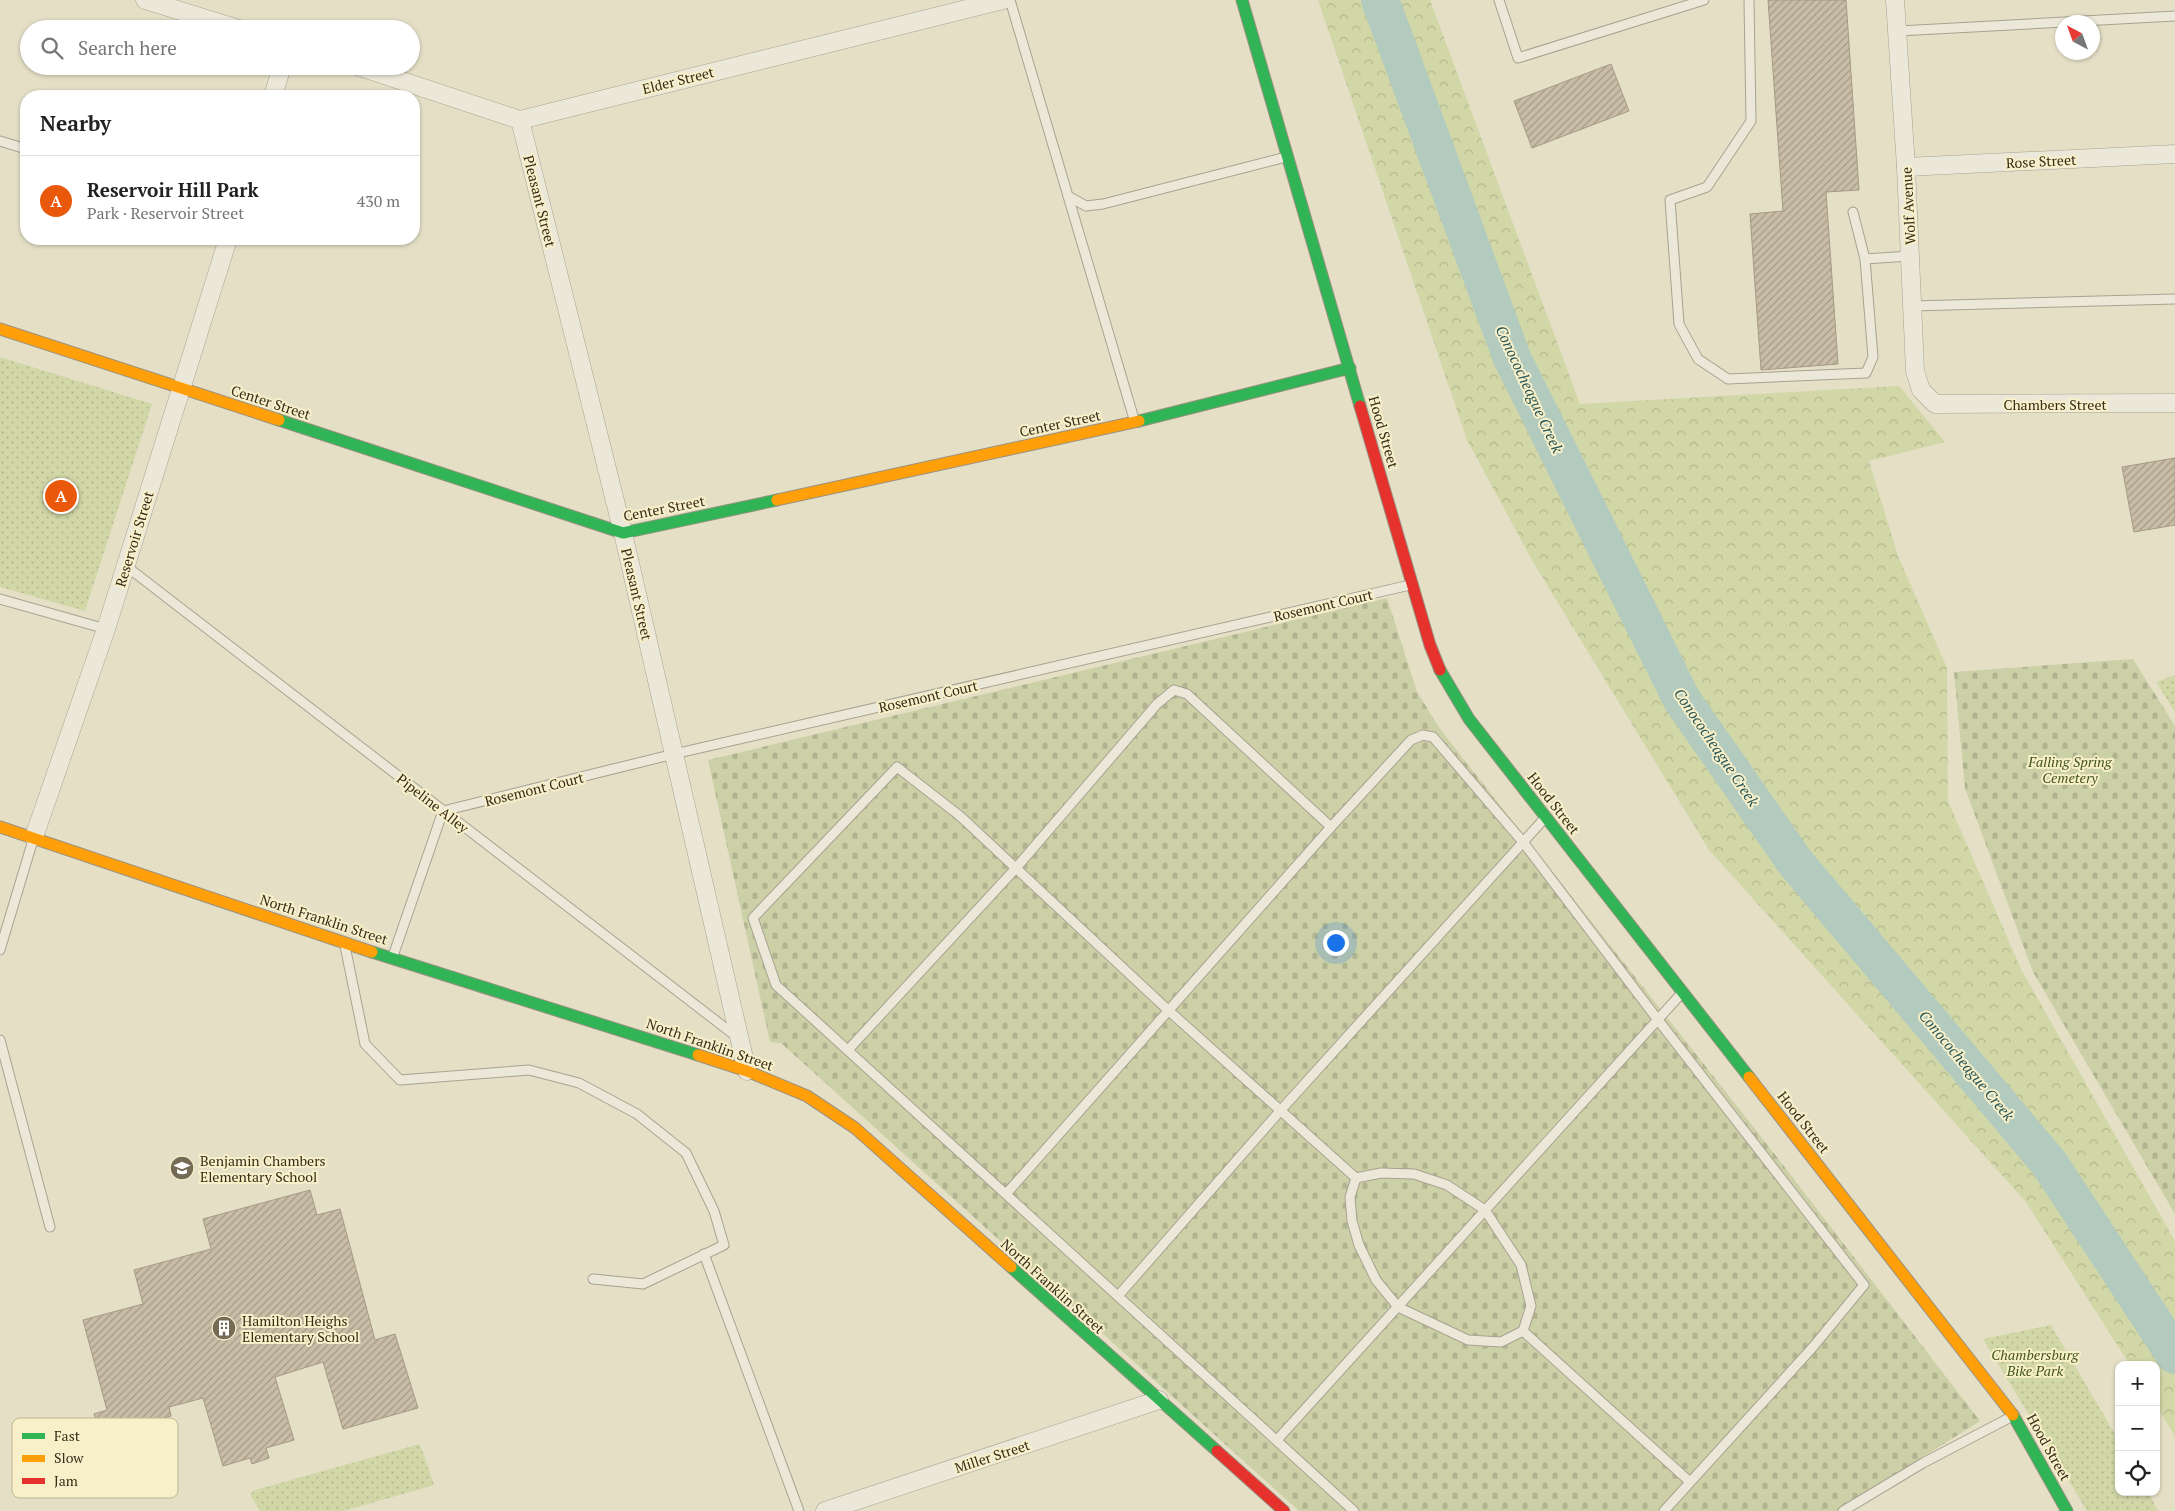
<!DOCTYPE html>
<html lang="en">
<head>
<meta charset="utf-8">
<style>
	body { margin:0; font-family:"PT Serif",serif; background:#f6f6f6; color:#222 }
	.controls { position:absolute; right:15px; bottom:15px; display:grid; overflow:hidden; border-radius:10px; box-shadow:0 1px 4px #0004 }
	.controls button { width:45px; height:45px; display:grid; place-items:center; padding:0; border:0; border-bottom:1px solid #e0e0e0; background:#fff; color:#222; font:25px sans-serif }
	.compass { position:absolute; left:2055px; top:15px; width:45px; height:45px; border-radius:50%; background:#fff; box-shadow:0 1px 4px #0004; rotate:319deg }
	.you { position:absolute; left:1335px; top:942px; width:18px; height:18px; margin:-12px; border:4px solid #fff; border-radius:50%; background:#1a73e8; box-shadow:0 0 0 8px #1a73e833 }
	.badge { display:grid; place-items:center; width:32px; height:32px; border-radius:50%; background:#ea580c; color:#fff; font-size:16px; font-weight:700 }
	.pin { position:absolute; translate:-50% -50%; border:2px solid #fff; box-shadow:0 1px 5px #0006 }
	.list { margin:0; padding:0; list-style:none }
	h2 { display:flex; justify-content:space-between; align-items:center; height:65px; margin:0; padding:0 20px; font-size:21px }
	h2 small { font-size:16px; font-weight:400; color:#767676 }
	.list li { display:grid; grid-template-columns:32px 1fr auto; gap:15px; align-items:center; box-sizing:border-box; height:90px; padding:0 20px; border-top:1px solid #e0e0e0 }
	.list b { display:block; font-size:19px; white-space:nowrap }
	.list p { margin:0; font-size:16px; white-space:nowrap; color:#767676 }
	.list em { font-size:16px; font-style:normal; color:#767676 }
	.icon { flex:none; width:28px; height:28px; fill:none; stroke:currentColor; stroke-width:2; stroke-linecap:round; stroke-linejoin:round }
	.map { position:relative; flex:none; width:2175px; height:1511px; overflow:hidden }
	.search { position:absolute; background:#fff; box-shadow:0 1px 4px #0004; left:20px; top:20px; width:400px; height:55px; display:flex; align-items:center; gap:12px; box-sizing:border-box; padding:0 18px; border-radius:28px; color:#767676; font-size:19px }
	.panel { position:absolute; background:#fff; box-shadow:0 1px 4px #0004; left:20px; top:90px; width:400px; height:155px; border-radius:20px }
	.map>svg:first-child { display:block }
</style>
</head>
<body>
<div class="map">
<svg width="2175" height="1511" viewBox="0 0 2175 1511">
	<defs>
		<pattern id="grass-dots" width="8" height="8" patternUnits="userSpaceOnUse" patternTransform="scale(1.25)"><rect width="8" height="8" fill="#d1d7a7"/><path d="M2 2h.1M6 6h.1" fill="none" stroke="#b4b98f" stroke-width="1.8" stroke-linecap="round"/></pattern>
		<pattern id="forest-crowns" width="20" height="18" patternUnits="userSpaceOnUse" patternTransform="scale(1.25)"><rect width="20" height="18" fill="#d1d7a7"/><path d="M2 6a3 3 0 1 1 6 0M12 15a3 3 0 1 1 6 0" fill="none" stroke="#b4b98f"/></pattern>
		<pattern id="cemetery-stones" width="16" height="16" patternUnits="userSpaceOnUse" patternTransform="scale(1.25)"><rect width="16" height="16" fill="#ccd0a7"/><path d="M2 7V4a2 2 0 0 1 4 0v3zM10 15v-3a2 2 0 0 1 4 0v3z" fill="#b0b38f"/></pattern>
		<pattern id="building-hatch" width="6" height="6" patternUnits="userSpaceOnUse" patternTransform="scale(1.25)"><rect width="6" height="6" fill="#c9bda7"/><path d="M-1 1l2-2M0 6l6-6M5 7l2-2" fill="none" stroke="#a49a87"/></pattern>
	</defs>
	<rect width="100%" height="100%" fill="#e5dfc6"/>
	<!-- grass -->
	<g fill="url(#grass-dots)">
		<polygon points="0,357 152,404 85,611 0,587"/>
		<polygon points="2175,675 2175,712 2156,682"/>
		<polygon points="2051,1325 2119,1441 2119,1492 2148,1492 2158,1511 2087,1511 1983,1339"/>
		<polygon points="420,1444 434,1485 344,1511 260,1511 250,1494 255,1490"/>
	</g>
	<!-- forest -->
	<polygon fill="url(#forest-crowns)" points="1318,0 1430,0 1580,404 1899,386 1945,442 1869,461 1898,556 1947,668 1948,801 2021,969 2175,1241 2175,1436 2156,1406 2156,1365 2130,1365 2026,1202 1709,850 1533,562 1467,440"/>
	<!-- cemetery -->
	<g fill="url(#cemetery-stones)">
		<polygon points="1387,598 1417,692 1440,729 1773,1152 1980,1421 1837,1511 1299,1511 781,1043 770,1042 708,760"/>
		<polygon points="2133,659 2175,726 2175,1214 2033,972 1965,788 1954,672"/>
	</g>
	<g fill="none" stroke-linecap="round" stroke-linejoin="round">
		<!-- river -->
		<polyline stroke="#b3cabe" stroke-width="38" points="1380,0 1512,358 1682,700 1795,862 2049,1163 2175,1355"/>
	</g>
	<!-- building -->
	<g fill="url(#building-hatch)" stroke="#a49a86">
		<polygon points="1768,0 1846,0 1859,190 1826,192 1838,364 1761,370 1750,214 1783,211"/>
		<polygon points="1611,64 1629,111 1532,148 1514,101"/>
		<polygon points="2175,458 2175,525 2134,532 2122,467"/>
		<polygon points="310,1190 317,1215 340,1209 375,1340 395,1334 418,1408 343,1429 323,1362 275,1377 294,1440 266,1448 269,1458 252,1464 250,1458 223,1466 203,1398 169,1407 171,1416 116,1431 115,1426 99,1431 94,1414 107,1410 83,1320 143,1304 134,1270 211,1249 203,1219"/>
	</g>
	<g fill="none" stroke-linecap="round" stroke-linejoin="round">
		<!-- lane casing -->
		<g stroke="#a8a290" stroke-width="11">
			<g id="lane">
				<polyline points="1010,0 1134,419"/>
				<polyline points="1499,0 1518,58 1704,0"/>
				<polyline points="1749,0 1751,121 1707,187 1670,200 1679,324 1698,359 1728,379 1866,373 1873,357 1865,259"/>
				<polyline points="1898,31 2175,16"/>
				<polyline points="0,141 26,149"/>
				<polyline points="1068,196 1086,206 1103,204 1286,157"/>
				<polyline points="1853,212 1865,259 1910,256"/>
				<polyline points="1912,306 2175,299"/>
				<polyline points="126,566 737,1037"/>
				<polyline points="0,599 106,629"/>
				<polyline points="345,946 365,1044 400,1080 529,1070 579,1083 637,1114 686,1153 714,1211 724,1245 643,1284 593,1279"/>
				<polyline points="0,950 33,840"/>
				<polyline points="393,956 443,811 674,754 1410,585"/>
				<polyline points="0,1040 50,1227"/>
				<polyline points="848,1050 1016,868 1157,704 1174,690 1187,694 1331,827"/>
				<polygon points="1381,1173 1414,1174 1447,1185 1485,1210 1521,1265 1531,1306 1523,1331 1501,1342 1468,1340 1398,1307 1376,1280 1359,1245 1352,1221 1350,1197 1356,1178"/>
				<polyline points="1006,1194 1331,827 1411,740 1423,735 1433,737 1523,842 1658,1020 1864,1285 1813,1347 1664,1511"/>
				<polyline points="704,1254 799,1511"/>
				<polyline points="1118,1296 1280,1111 1544,819"/>
				<polyline points="1523,1331 1689,1481"/>
				<polyline points="1277,1440 1681,994"/>
				<polyline points="1354,1511 776,985 753,918 897,767 960,816 1168,1010 1356,1178"/>
				<polyline points="1843,1511 1923,1463 2011,1417"/>
			</g>
		</g>
		<!-- street casing -->
		<g stroke="#a8a290" stroke-width="19">
			<g id="street">
				<polyline points="145,0 239,29"/>
				<polyline points="1895,0 1906,167 1915,371 1921,390 1935,404 2175,403"/>
				<polyline points="357,66 520,120 1003,0"/>
				<polyline points="273,96 282,66"/>
				<polyline points="520,120 623,533 747,1071"/>
				<polyline points="1906,167 2175,154"/>
				<polyline points="34,837 106,629 228,239"/>
				<polyline points="825,1511 1159,1400"/>
			</g>
		</g>
		<!-- fast casing -->
		<g stroke="#999180" stroke-width="13">
			<g id="fast">
				<polyline points="1242,0 1360,406"/>
				<polyline points="279,420 623,533 777,500"/>
				<polyline points="1139,421 1350,368"/>
				<polyline points="1440,670 1469,719 1749,1077"/>
				<polyline points="372,952 698,1055"/>
				<polyline points="1011,1267 1217,1451"/>
				<polyline points="2013,1415 2067,1511"/>
			</g>
		</g>
		<!-- slow casing -->
		<g stroke="#999180" stroke-width="13">
			<g id="slow">
				<polyline points="0,329 279,420"/>
				<polyline points="777,500 1139,421"/>
				<polyline points="0,827 372,952"/>
				<polyline points="698,1055 747,1071 807,1096 855,1128 1011,1267"/>
				<polyline points="1749,1077 2013,1415"/>
			</g>
		</g>
		<!-- jam casing -->
		<g stroke="#999180" stroke-width="13">
			<g id="jam">
				<polyline points="1360,406 1430,645 1440,670"/>
				<polyline points="1217,1451 1284,1511"/>
			</g>
		</g>
		<!-- lane -->
		<use href="#lane" stroke="#ece8d9" stroke-width="9"/>
		<!-- street -->
		<use href="#street" stroke="#ece8d9" stroke-width="18"/>
		<!-- fast -->
		<use href="#fast" stroke="#30b455" stroke-width="11"/>
		<!-- slow -->
		<use href="#slow" stroke="#ff9f0a" stroke-width="11"/>
		<!-- jam -->
		<use href="#jam" stroke="#e5322d" stroke-width="11"/>
	</g>
	<!-- icons -->
	<defs>
		<g id="school-disc" transform="scale(1.25)"><circle r="9.5" fill="#746a56" stroke="#f8f0c9"/><path d="M0-5L7-2L0 1L-7-2ZM-4 1L0 2.5L4 1V4Q0 6-4 4Z" fill="#fff"/></g>
		<g id="building-disc" transform="scale(1.25)"><circle r="9.5" fill="#746a56" stroke="#f8f0c9"/><path d="M-4-6H4V6H1V3H-1V6H-4ZM-2.5-4.3h1.7v1.8h-1.7ZM.8-4.3h1.7v1.8H.8ZM-2.5-1h1.7V.8h-1.7ZM.8-1h1.7V.8H.8Z" fill="#fff"/></g>
	</defs>
	<g fill-rule="evenodd">
		<use href="#school-disc" x="182" y="1168"/>
		<use href="#building-disc" x="224" y="1328"/>
	</g>
	<g text-anchor="middle" dominant-baseline="central" stroke-width="4" stroke-linejoin="round" paint-order="stroke">
		<!-- street labels -->
		<g font-size="14" fill="#372b19" stroke="#f8f0c9">
			<text transform="translate(678 80) rotate(-14)">Elder Street</text>
			<text transform="translate(2041 161) rotate(-3)">Rose Street</text>
			<text transform="translate(540 201) rotate(76)">Pleasant Street</text>
			<text transform="translate(1908 206) rotate(-93)">Wolf Avenue</text>
			<text transform="translate(271 402) rotate(18)">Center Street</text>
			<text x="2055" y="404">Chambers Street</text>
			<text transform="translate(1060 423) rotate(-12)">Center Street</text>
			<text transform="translate(1384 432) rotate(74)">Hood Street</text>
			<text transform="translate(664 508) rotate(-11)">Center Street</text>
			<text transform="translate(134 539) rotate(-73)">Reservoir Street</text>
			<text transform="translate(637 594) rotate(77)">Pleasant Street</text>
			<text transform="translate(1323 605) rotate(-13)">Rosemont Court</text>
			<text transform="translate(928 696) rotate(-13)">Rosemont Court</text>
			<text transform="translate(534 789) rotate(-14)">Rosemont Court</text>
			<text transform="translate(433 803) rotate(38)">Pipeline Alley</text>
			<text transform="translate(1554 803) rotate(52)">Hood Street</text>
			<text transform="translate(324 919) rotate(18)">North Franklin Street</text>
			<text transform="translate(710 1044) rotate(19)">North Franklin Street</text>
			<text transform="translate(1804 1122) rotate(52)">Hood Street</text>
			<text transform="translate(1053 1286) rotate(42)">North Franklin Street</text>
			<text transform="translate(2049 1447) rotate(61)">Hood Street</text>
			<text transform="translate(992 1456) rotate(-18)">Miller Street</text>
		</g>
		<!-- park labels -->
		<g font-size="14" font-style="italic" fill="#41551e" stroke="#f8f0c9">
			<text x="2070" y="761">Falling Spring<tspan x="2070" dy="16">Cemetery</tspan></text>
			<text x="2035" y="1354">Chambersburg<tspan x="2035" dy="16">Bike Park</tspan></text>
		</g>
		<!-- poi labels -->
		<g font-size="14" fill="#372b19" stroke="#f8f0c9" text-anchor="start">
			<text x="200" y="1160">Benjamin Chambers<tspan x="200" dy="16">Elementary School</tspan></text>
			<text x="242" y="1320">Hamilton Heighs<tspan x="242" dy="16">Elementary School</tspan></text>
		</g>
		<!-- water labels -->
		<g font-size="15" font-style="italic" fill="#275658" stroke="#f8f0c9">
			<text transform="translate(1530 389) rotate(65)">Conococheague Creek</text>
			<text transform="translate(1717 747) rotate(56)">Conococheague Creek</text>
			<text transform="translate(1967 1065) rotate(50)">Conococheague Creek</text>
		</g>
	</g>
	<!-- legend -->
	<rect x="12" y="1418" width="166" height="80" rx="8" fill="#f8f0c9" stroke="#beb594" stroke-width="1"/>
	<rect x="22" y="1433" width="23" height="6" fill="#30b455"/>
	<rect x="22" y="1455" width="23" height="7" fill="#ff9f0a"/>
	<rect x="22" y="1478" width="23" height="6" fill="#e5322d"/>
	<g font-size="14" fill="#372b19">
		<text x="54" y="1441">Fast</text>
		<text x="54" y="1463">Slow</text>
		<text x="54" y="1486">Jam</text>
	</g>
</svg>
<div class="controls">
<button>+</button>
<button>−</button>
<button><svg class="icon" aria-label="locate" viewBox="0 0 24 24"><circle cx="12" cy="12" r="6"/><path d="M12 2v4M12 18v4M2 12h4M18 12h4"/></svg></button>
</div>
<svg class="compass" viewBox="-18 -18 36 36"><path d="M0-13l5 13h-10z" fill="#e53935"/><path d="M0 13l5-13h-10z" fill="#767676"/></svg>
<div class="you"></div>
<div class="pin badge" style="left:61px;top:496px">A</div>
<div class="search"><svg class="icon" aria-label="search" viewBox="0 0 24 24"><circle cx="10" cy="10" r="6"/><path d="M15 15l6 6"/></svg>Search here</div>
<section class="panel">
<h2>Nearby<small></small></h2>
<ul class="list">
<li><span class="badge">A</span><div><b>Reservoir Hill Park</b><p>Park · Reservoir Street</p></div><em>430 m</em></li>
</ul>
</section>
</div>
</body>
</html>
